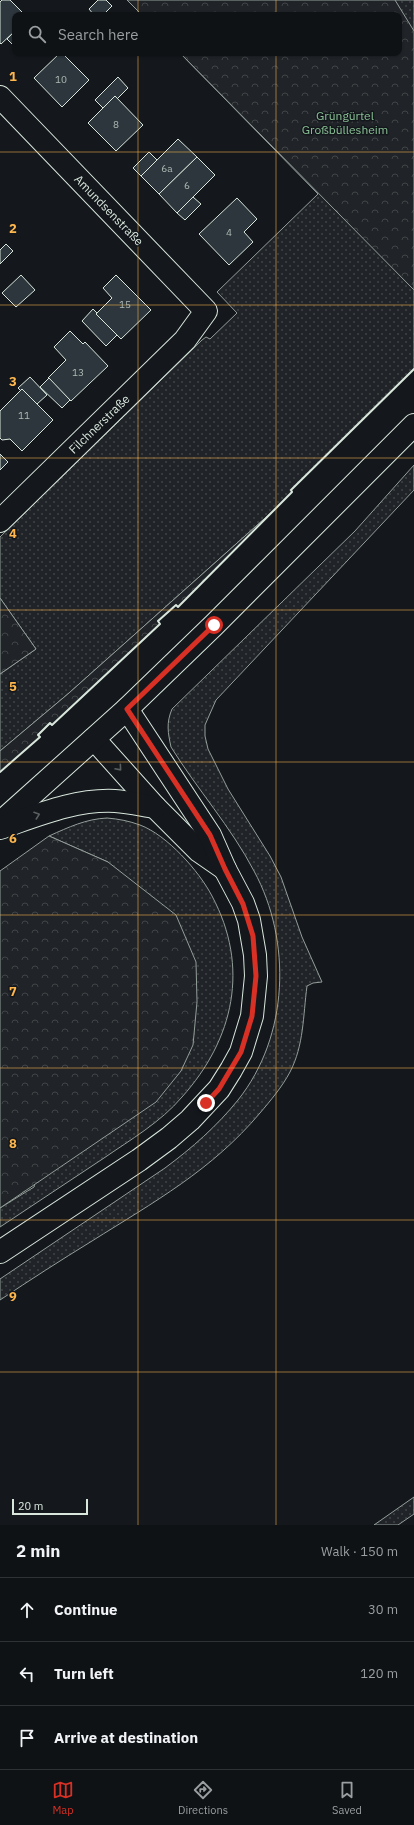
<!DOCTYPE html>
<html lang="en">
<head>
<meta charset="utf-8">
<style>
	body { margin:0; font-family:"IBM Plex Sans",sans-serif; background:#181b1e; color:#f1f3f6 }
	.scale { position:absolute; left:12px; bottom:10px; width:76px; box-sizing:border-box; padding-left:4px; border:2px solid #d8e6dc; border-top:0; font-size:11px; line-height:14px; white-space:nowrap; color:#d8e6dc; -webkit-text-stroke:3px #14181c; paint-order:stroke }
	.stop { position:absolute; width:12px; height:12px; margin:-9px; border:3px solid #d93025; border-radius:50%; background:#fff }
	.stop.end { background:#d93025; border-color:#fff; box-shadow:0 1px 4px #0008 }
	.list { margin:0; padding:0; list-style:none }
	h2 { display:flex; justify-content:space-between; align-items:center; height:52px; margin:0; padding:0 16px; font-size:17px }
	h2 small { font-size:13px; font-weight:400; color:#9b9ea0 }
	.list li { display:grid; grid-template-columns:26px 1fr auto; gap:12px; align-items:center; box-sizing:border-box; height:64px; padding:0 16px; border-top:1px solid #2f3234 }
	.list b { display:block; font-size:15px; white-space:nowrap }
	.list em { font-size:13px; font-style:normal; color:#9b9ea0 }
	.icon { flex:none; width:22px; height:22px; fill:none; stroke:currentColor; stroke-width:2; stroke-linecap:round; stroke-linejoin:round }
	.map { position:relative; flex:none; width:414px; height:1525px; overflow:hidden }
	.search { position:absolute; background:#0f1215; box-shadow:0 1px 3px #0004; left:12px; right:12px; top:12px; height:44px; display:flex; align-items:center; gap:10px; box-sizing:border-box; padding:0 14px; border-radius:8px; color:#9b9ea0; font-size:15px }
	.sheet { height:244px; background:#0f1215 }
	nav { display:flex; justify-content:space-around; align-items:center; box-sizing:border-box; height:56px; border-top:1px solid #2f3234; background:#0f1215; font-size:11px; color:#9b9ea0 }
	nav a { display:grid; justify-items:center; gap:2px }
	nav .on { color:#d93025 }
	.map>svg:first-child { display:block }
</style>
</head>
<body>
<div class="map">
<svg width="414" height="1525" viewBox="0 0 414 1525">
	<defs>
		<pattern id="green-dots" width="8" height="8" patternUnits="userSpaceOnUse"><rect width="8" height="8" fill="#202428"/><path d="M2 2h.1M6 6h.1" fill="none" stroke="#404447" stroke-width="1.8" stroke-linecap="round"/></pattern>
		<pattern id="forest-crowns" width="20" height="18" patternUnits="userSpaceOnUse"><rect width="20" height="18" fill="#202428"/><path d="M2 6a3 3 0 1 1 6 0M12 15a3 3 0 1 1 6 0" fill="none" stroke="#404447"/></pattern>
	</defs>
	<rect width="100%" height="100%" fill="#14181c"/>
	<!-- green -->
	<g fill="url(#green-dots)" stroke="#939e99">
		<polygon points="127,0 414,0 414,369 291,490 292,492 273,511 69,693 0,751 0,674 36,649 0,598 0,537 202,340 206,337 210,339 237,313 217,292 318,194 180,53 399,53 399,15 142,15"/>
		<path d="M414,465V490L216,700L205,725V736L208,749L228,789L270,856L281,877L302,937L322,982L313,983L307,986C303,1016 304,1045 290,1072C282,1087 271,1100 260,1113C212,1170 154,1202 92,1241C61,1260 30,1280 0,1300V1279L165,1168C192,1148 217,1126 238,1100C289,1036 292,941 254,871C231,827 197,789 171,747C168,733 166,723 172,709L355,531Z"/>
		<path d="M107,818C119,819 129,821 140,825C167,835 199,871 212,896C250,967 234,1039 182,1097C161,1122 130,1140 104,1158C69,1181 35,1204 0,1227V1208L34,1187L108,862L49,836C69,827 86,819 107,818Z"/>
		<polygon points="414,1497 414,1514 398,1525 374,1525"/>
	</g>
	<!-- forest -->
	<g fill="url(#forest-crowns)" stroke="#939e99">
		<polygon points="127,0 395,0 414,31 414,290 180,53 399,53 399,15 142,15"/>
		<polygon points="273,511 178,607 176,605 158,621 160,624 52,725 50,724 38,734 40,737 0,772 0,751 69,693"/>
		<polygon points="0,598 36,649 0,674"/>
		<polygon points="49,836 108,862 176,915 196,962 197,1002 193,1045 181,1071 156,1102 0,1208 0,871"/>
	</g>
	<!-- building -->
	<g fill="#2c363c" stroke="#d8e6dc">
		<polygon points="2,0 10,0 25,15 15,15 15,31 1,44 0,43 0,2"/>
		<polygon points="98,0 106,0 112,6 103,15 94,15 89,9"/>
		<polygon points="15,31 15,47 7,39"/>
		<polygon points="60,53 62,53 89,80 62,107 34,78"/>
		<polygon points="118,77 128,88 117,99 115,96 103,108 95,100"/>
		<polygon points="115,96 143,125 116,151 88,123"/>
		<polygon points="178,139 197,157 159,194 141,176"/>
		<polygon points="149,152 157,160 141,176 133,168"/>
		<polygon points="197,157 215,175 177,213 159,194"/>
		<polygon points="193,197 201,204 185,220 177,213"/>
		<polygon points="237,198 257,219 244,232 253,242 229,265 199,234"/>
		<polygon points="6,244 13,251 0,264 0,250"/>
		<polygon points="21,275 35,290 16,307 2,293"/>
		<polygon points="116,275 151,310 121,339 96,314 112,298 103,288"/>
		<polygon points="93,309 97,313 96,314 117,335 106,346 82,321"/>
		<polygon points="70,331 83,344 85,342 108,366 71,401 48,378 66,360 54,347"/>
		<polygon points="30,377 47,395 37,404 22,389 21,391 18,388"/>
		<polygon points="49,378 70,400 62,408 40,387"/>
		<polygon points="22,389 53,420 22,451 10,439 2,440 0,438 0,411"/>
		<polygon points="0,454 8,462 0,470"/>
	</g>
	<g fill="none" stroke-linecap="round" stroke-linejoin="round">
		<!-- minor casing -->
		<g stroke="#d8e6dc" stroke-width="24">
			<polyline id="minor" points="0,97 206,311 185,340 0,521"/>
		</g>
		<!-- major casing -->
		<g stroke="#d8e6dc" stroke-width="24">
			<g id="major">
				<polyline points="94,739 155,807 199,851 225,869"/>
				<polyline points="0,823 127,709 214,625 414,425"/>
				<path d="M0,828C38,815 75,799 115,801C129,802 142,805 155,807"/>
				<polyline points="0,1252 139,1160 169,1138 190,1120 219,1089 231,1070 241,1052 252,1016 256,976 255,955 249,920 243,903 225,869 210,835 127,709"/>
			</g>
		</g>
		<!-- minor -->
		<use href="#minor" stroke="#14181c" stroke-width="22"/>
		<!-- major -->
		<use href="#major" stroke="#14181c" stroke-width="22"/>
		<!-- wall -->
		<polyline stroke="#d8e6dc" stroke-width="2" points="0,772 40,737 38,735 50,723 52,725 160,624 158,621 176,605 178,607 292,492 291,490 414,369"/>
	</g>
	<!-- one-way arrows -->
	<defs><path id="oneway-chevron" d="M-2-3.5L2.5 0L-2 3.5" fill="none" stroke-width="1.6" stroke-linecap="round" stroke-linejoin="round"/></defs>
	<g stroke="#59605f">
		<use href="#oneway-chevron" transform="translate(119 768) rotate(49)"/>
		<use href="#oneway-chevron" transform="translate(37 815) rotate(-19)"/>
	</g>
	<g fill="none" stroke-linecap="round" stroke-linejoin="round">
		<!-- route -->
		<polyline stroke="#d93025" stroke-width="5" points="206,1103 219,1089 241,1052 252,1016 256,976 253,936 243,904 225,869 210,835 127,709 214,625"/>
	</g>
	<!-- grid -->
	<path fill="none" stroke="#ffb74d" stroke-width="1" stroke-opacity="0.55" d="M138,0V15M276,0V15M138,53V1525M276,53V1525M0,152H414M0,305H414M0,458H414M0,610H414M0,762H414M0,915H414M0,1068H414M0,1220H414M0,1372H414"/>
	<g text-anchor="middle" dominant-baseline="central" stroke-width="3" stroke-linejoin="round" paint-order="stroke">
		<!-- number labels -->
		<g font-size="10" fill="#adbab4">
			<text x="61" y="79">10</text>
			<text x="116" y="124">8</text>
			<text x="167" y="168">6a</text>
			<text x="187" y="185">6</text>
			<text x="229" y="232">4</text>
			<text x="125" y="304">15</text>
			<text x="78" y="372">13</text>
			<text x="24" y="415">11</text>
		</g>
		<!-- park labels -->
		<g font-size="12" fill="#8ac095" stroke="#14181c">
			<text x="345" y="115">Grüngürtel<tspan x="345" dy="14">Großbüllesheim</tspan></text>
		</g>
		<!-- street labels -->
		<g font-size="12" fill="#d8e6dc" stroke="#14181c">
			<text transform="translate(109 210) rotate(46)">Amundsenstraße</text>
			<text transform="translate(99 424) rotate(-44)">Filchnerstraße</text>
		</g>
	</g>
	<g font-size="13" text-anchor="middle" font-weight="bold" fill="#ffb74d" stroke="#14181c" stroke-width="3" stroke-linejoin="round" paint-order="stroke">
		<text x="13" y="81">1</text>
		<text x="13" y="233">2</text>
		<text x="13" y="386">3</text>
		<text x="13" y="538">4</text>
		<text x="13" y="691">5</text>
		<text x="13" y="843">6</text>
		<text x="13" y="996">7</text>
		<text x="13" y="1148">8</text>
		<text x="13" y="1301">9</text>
	</g>
</svg>
<div class="scale">20 m</div>
<div class="stop" style="left:214px;top:625px"></div>
<div class="stop end" style="left:206px;top:1103px"></div>
<div class="search"><svg class="icon" aria-label="search" viewBox="0 0 24 24"><circle cx="10" cy="10" r="6"/><path d="M15 15l6 6"/></svg>Search here</div>
</div>
<section class="sheet">
<h2>2 min<small>Walk · 150 m</small></h2>
<ul class="list">
<li><svg class="icon" aria-label="ahead" viewBox="0 0 24 24"><path d="M12 20V5M6 11l6-6 6 6"/></svg><div><b>Continue</b></div><em>30 m</em></li>
<li><svg class="icon" aria-label="left" viewBox="0 0 24 24"><path d="M17 20v-9H6M10 6l-5 5 5 5"/></svg><div><b>Turn left</b></div><em>120 m</em></li>
<li><svg class="icon" aria-label="arrive" viewBox="0 0 24 24"><path d="M6 21V4h12l-3 4 3 4H6"/></svg><div><b>Arrive at destination</b></div></li>
</ul>
</section>
<nav>
<a class="on"><svg class="icon" aria-label="map" viewBox="0 0 24 24"><path d="M3 6l6-2 6 2 6-2v14l-6 2-6-2-6 2zM9 4v14M15 6v14"/></svg>Map</a>
<a><svg class="icon" aria-label="directions" viewBox="0 0 24 24"><path d="M12 3l9 9-9 9-9-9zM9 14v-3h6M13 9l2 2-2 2"/></svg>Directions</a>
<a><svg class="icon" aria-label="saved" viewBox="0 0 24 24"><path d="M7 4h10v16l-5-4-5 4z"/></svg>Saved</a>
</nav>
</body>
</html>
